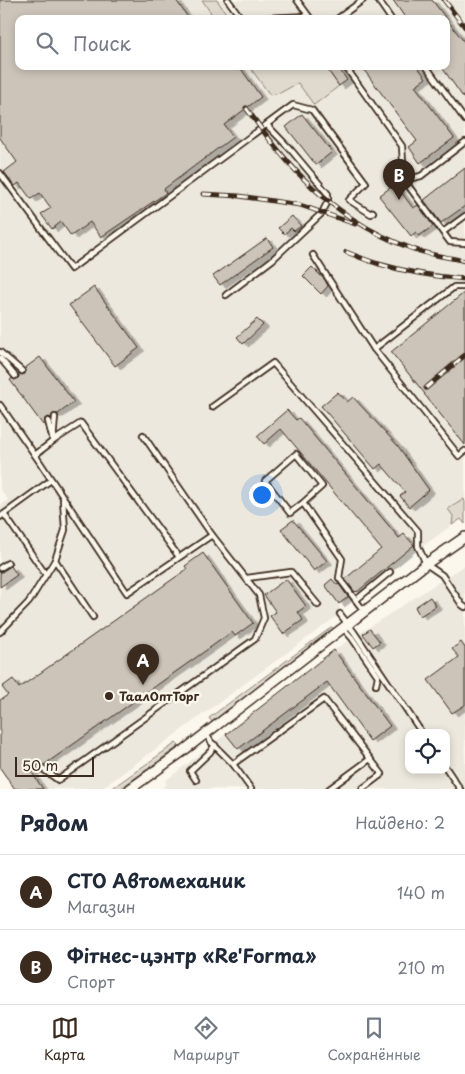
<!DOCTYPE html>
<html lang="ru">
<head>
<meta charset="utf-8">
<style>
	body { margin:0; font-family:"Playpen Sans",sans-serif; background:#f6f6f7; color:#1f2937 }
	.controls { position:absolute; right:15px; bottom:15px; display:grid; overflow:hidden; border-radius:10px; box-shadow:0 2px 8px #0003 }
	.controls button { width:45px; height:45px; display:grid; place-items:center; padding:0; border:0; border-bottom:1px solid #e0e1e3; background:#fff; color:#1f2937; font:25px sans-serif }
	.scale { position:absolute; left:15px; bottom:12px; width:79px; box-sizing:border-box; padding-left:5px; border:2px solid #3b2a1e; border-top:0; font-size:14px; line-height:18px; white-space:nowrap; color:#3b2a1e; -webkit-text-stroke:4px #fbf7ec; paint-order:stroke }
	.you { position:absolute; left:261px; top:494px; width:18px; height:18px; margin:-12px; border:4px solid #fff; border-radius:50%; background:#1a73e8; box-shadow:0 0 0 8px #1a73e833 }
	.badge { display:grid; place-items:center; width:32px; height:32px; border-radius:50%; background:#3b2a1e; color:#fff; font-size:16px; font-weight:700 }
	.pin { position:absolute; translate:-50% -41px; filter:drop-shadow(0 1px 2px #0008) }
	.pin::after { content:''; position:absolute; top:26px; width:18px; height:15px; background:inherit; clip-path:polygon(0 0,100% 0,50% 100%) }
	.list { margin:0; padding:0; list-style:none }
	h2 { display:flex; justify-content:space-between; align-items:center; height:65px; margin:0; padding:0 20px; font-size:21px }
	h2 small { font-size:16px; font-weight:400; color:#747a83 }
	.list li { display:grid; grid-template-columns:32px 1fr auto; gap:15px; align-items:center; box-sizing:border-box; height:75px; padding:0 20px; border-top:1px solid #e0e1e3 }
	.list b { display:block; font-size:19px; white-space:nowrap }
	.list p { margin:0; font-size:16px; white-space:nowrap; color:#747a83 }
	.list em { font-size:16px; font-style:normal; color:#747a83 }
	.icon { flex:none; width:28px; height:28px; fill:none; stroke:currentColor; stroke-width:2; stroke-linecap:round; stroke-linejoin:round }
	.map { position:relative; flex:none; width:465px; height:789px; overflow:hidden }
	.search { position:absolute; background:#fff; box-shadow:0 2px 8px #0003; left:15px; right:15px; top:15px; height:55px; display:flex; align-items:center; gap:12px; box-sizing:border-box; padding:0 18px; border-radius:10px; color:#747a83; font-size:19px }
	.sheet { height:215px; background:#fff }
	nav { display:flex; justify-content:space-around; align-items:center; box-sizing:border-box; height:70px; border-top:1px solid #e0e1e3; background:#fff; font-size:14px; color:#747a83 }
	nav a { display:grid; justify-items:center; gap:2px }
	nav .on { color:#3b2a1e }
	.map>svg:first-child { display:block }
</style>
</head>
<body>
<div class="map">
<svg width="465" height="789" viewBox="0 0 465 789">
	<defs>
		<filter id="shadow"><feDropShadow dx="5.5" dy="3" stdDeviation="0" flood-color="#0004"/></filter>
	</defs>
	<rect width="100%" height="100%" fill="#fbf7ec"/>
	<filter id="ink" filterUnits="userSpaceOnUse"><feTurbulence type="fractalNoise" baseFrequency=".02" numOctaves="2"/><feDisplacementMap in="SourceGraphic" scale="10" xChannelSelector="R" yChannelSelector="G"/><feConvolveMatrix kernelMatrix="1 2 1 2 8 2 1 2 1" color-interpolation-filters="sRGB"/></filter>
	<g filter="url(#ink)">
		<!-- built -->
		<g fill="#ede8dd" fill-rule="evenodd">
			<path d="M0,0H465V502L464,499L453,516L452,525L423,546L414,545L357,592L354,589L345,595L339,604L340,614L101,789H15L0,768V506L8,500L0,489ZM19,19H446V66H19Z"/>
			<path d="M465,565V789H161L167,784L165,781L334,650ZM409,733H446V770H409Z"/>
		</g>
		<!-- green -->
		<g fill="#dfd9ce" stroke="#8d8276">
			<polygon points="202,0 217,0 230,19 215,19"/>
			<polygon points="249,66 325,66 339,86 314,105 298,83 280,93 270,95"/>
			<polygon points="464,499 465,502 465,524 461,519 452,525 453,516 448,509"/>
			<polygon points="332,627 334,629 212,722 209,718"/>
			<polygon points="176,743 179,746 120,789 111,789"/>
		</g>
		<!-- building -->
		<g fill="#ccc4b9" stroke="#3b2a1e" filter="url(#shadow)">
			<polygon points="0,0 176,0 189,19 19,19 19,66 239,66 261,97 224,125 233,137 164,189 166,193 101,237 90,222 71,236 61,222 52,229 41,214 51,208 40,193 31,199 19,183 15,186 4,172 17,162 0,138"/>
			<polygon points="393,0 432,0 465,43 465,100 441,66 446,66 446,19 406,19"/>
			<polygon points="325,66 337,66 347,80 339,86"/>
			<polygon points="361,66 417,66 426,78 415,86 454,138 420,163 409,147 417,141"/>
			<polygon points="302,114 332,152 316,165 286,127"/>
			<polygon points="465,168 465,206 441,223 424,200"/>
			<polygon points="395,184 413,208 418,205 433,226 419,236 416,232 411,236 379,196"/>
			<polygon points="292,216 301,226 294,231 291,228 284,234 278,228"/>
			<polygon points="267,238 273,247 220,285 213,276"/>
			<polygon points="312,267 325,280 328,286 321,294 303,276"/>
			<polygon points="94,287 139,348 115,366 69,305"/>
			<polygon points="465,292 465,445 424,394 425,394 391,352"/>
			<polygon points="257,319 263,325 243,344 237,337"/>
			<polygon points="40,357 74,402 58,414 53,414 51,418 49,417 46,418 43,425 10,380 12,378 14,380 17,379 19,377 19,373 22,375 25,374 26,371 25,368"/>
			<polygon points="338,392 347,402 353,397 398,446 429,490 409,507 400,496 405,492 381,464 375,469 321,406"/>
			<polygon points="287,410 296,420 299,418 399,538 404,534 414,545 357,592 356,591 355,592 345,579 381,549 281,429 264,444 257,436"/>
			<polygon points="293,520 327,561 314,571 281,529"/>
			<polygon points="203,553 253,623 235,636 232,632 44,765 41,763 38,764 36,766 37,769 32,773 43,789 15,789 0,768 0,700 8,695 2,687 13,679 19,688 187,569 185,566"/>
			<polygon points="11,566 17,575 0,587 0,573"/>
			<polygon points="286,579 306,606 298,612 303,620 283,634 270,616 276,612 264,595"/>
			<polygon points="332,579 337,585 339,584 348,597 339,604 325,585"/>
			<polygon points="430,597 436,606 420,616 415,607"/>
			<polygon points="370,629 380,642 373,647 363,634"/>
			<polygon points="461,642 465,648 465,705 452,713 428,680 459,657 452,649"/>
			<polygon points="334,650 390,726 370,741 327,682 238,749 226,734"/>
		</g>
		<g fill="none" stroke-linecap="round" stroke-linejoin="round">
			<!-- lane casing -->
			<g stroke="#3b2a1e" stroke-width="8">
				<g id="lane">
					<polyline points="228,0 242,19 308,16"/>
					<polyline points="297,0 311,19"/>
					<polyline points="378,0 391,19"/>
					<polyline points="337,19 363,0"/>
					<polyline points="345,66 402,146 404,180 450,242 465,243"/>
					<polyline points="426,66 465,120"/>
					<polyline points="0,173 71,269 293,105 312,110 366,183 349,200 371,214 373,212"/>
					<polyline points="404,180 421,176 465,142"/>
					<polyline points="443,232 465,216"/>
					<polyline points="313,255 374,349 459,456 465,451"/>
					<polyline points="226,295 272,260 322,213 328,201 328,194 291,150 267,125"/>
					<polyline points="374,349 454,287 465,287"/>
					<polyline points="0,352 22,371"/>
					<polyline points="0,358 15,376"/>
					<polyline points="0,405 35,455 127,593 212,535 259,595 264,618 255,639 58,780 40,767"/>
					<polyline points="212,407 273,363 418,531 418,546 426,564 442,575 462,605 465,607"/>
					<polyline points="48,421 53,441 81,423 179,557"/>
					<polyline points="143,435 212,535"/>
					<polyline points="35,455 53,441 55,417"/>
					<polyline points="303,503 290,513 265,481 296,454 322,486 303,503 342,559 339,578 364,611"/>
					<polyline points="4,514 46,575"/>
					<polyline points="0,517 51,480"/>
					<polyline points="55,560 93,617"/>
					<polyline points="0,568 8,563"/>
					<polyline points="247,578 291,572 318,605"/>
					<polyline points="356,600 390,572"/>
					<polyline points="340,614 354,632 422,733"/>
					<polyline points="343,628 352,638 378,676 376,685"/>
					<polyline points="0,632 29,602 55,560 65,530 63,500"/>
					<polyline points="206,734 211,742 233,764 251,789"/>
					<polyline points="233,764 324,699 382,774 362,789"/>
					<polyline points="446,768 460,789"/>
					<polyline points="196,780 190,771 210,752 215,745"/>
					<polyline points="329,789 370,759"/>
				</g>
			</g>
			<!-- street casing -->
			<g stroke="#3b2a1e" stroke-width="12">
				<polyline id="street" points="130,789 183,751 426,564 465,537"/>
			</g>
			<!-- lane -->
			<use href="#lane" stroke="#fbf7ec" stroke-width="4.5"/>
			<!-- street -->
			<use href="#street" stroke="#fbf7ec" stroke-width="9"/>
			<!-- rail casing -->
			<g stroke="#3b2a1e" stroke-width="5">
				<g id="rail">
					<polyline points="444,0 465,27"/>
					<path d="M246,108C263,131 281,156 301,176C332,208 371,234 413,249C429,255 448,257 465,261"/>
					<polyline points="203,194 239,196 300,205 355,224"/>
					<path d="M346,252C357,256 368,261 379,264C407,272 436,277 465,279"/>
					<polyline points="426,388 465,355"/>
				</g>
			</g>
			<!-- rail -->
			<use href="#rail" stroke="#fbf7ec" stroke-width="3" stroke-dasharray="9" stroke-linecap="butt"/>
		</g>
	</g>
	<!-- markers -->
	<circle fill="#3b2a1e" stroke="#fbf7ec" stroke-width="2" cx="109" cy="696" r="5"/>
	<g text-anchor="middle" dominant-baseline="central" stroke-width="5" stroke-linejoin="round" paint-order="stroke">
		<!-- poi labels -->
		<g font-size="12" font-weight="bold" fill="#3b2a1e" stroke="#fbf7ec" text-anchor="start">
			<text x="119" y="696">ТаалОптТорг</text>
		</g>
	</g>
</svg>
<div class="controls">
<button><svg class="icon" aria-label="locate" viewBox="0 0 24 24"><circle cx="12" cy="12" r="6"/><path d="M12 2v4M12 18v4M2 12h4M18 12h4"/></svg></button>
</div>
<div class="scale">50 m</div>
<div class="you"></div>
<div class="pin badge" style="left:143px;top:685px">A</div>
<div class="pin badge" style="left:399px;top:200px">B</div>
<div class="search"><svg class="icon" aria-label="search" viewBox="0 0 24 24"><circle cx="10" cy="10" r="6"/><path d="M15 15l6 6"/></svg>Поиск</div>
</div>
<section class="sheet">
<h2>Рядом<small>Найдено: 2</small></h2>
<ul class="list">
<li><span class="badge">A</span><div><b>СТО Автомеханик</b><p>Магазин</p></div><em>140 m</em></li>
<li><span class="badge">B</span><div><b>Фітнес-цэнтр «Re'Forma»</b><p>Спорт</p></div><em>210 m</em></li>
</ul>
</section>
<nav>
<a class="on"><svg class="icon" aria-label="map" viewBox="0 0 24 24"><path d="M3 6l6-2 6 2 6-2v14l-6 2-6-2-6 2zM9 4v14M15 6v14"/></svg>Карта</a>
<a><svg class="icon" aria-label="directions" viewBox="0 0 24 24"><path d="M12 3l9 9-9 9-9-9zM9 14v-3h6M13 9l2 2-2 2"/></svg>Маршрут</a>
<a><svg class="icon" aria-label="saved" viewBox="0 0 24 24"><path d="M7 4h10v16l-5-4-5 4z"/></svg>Сохранённые</a>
</nav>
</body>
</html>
